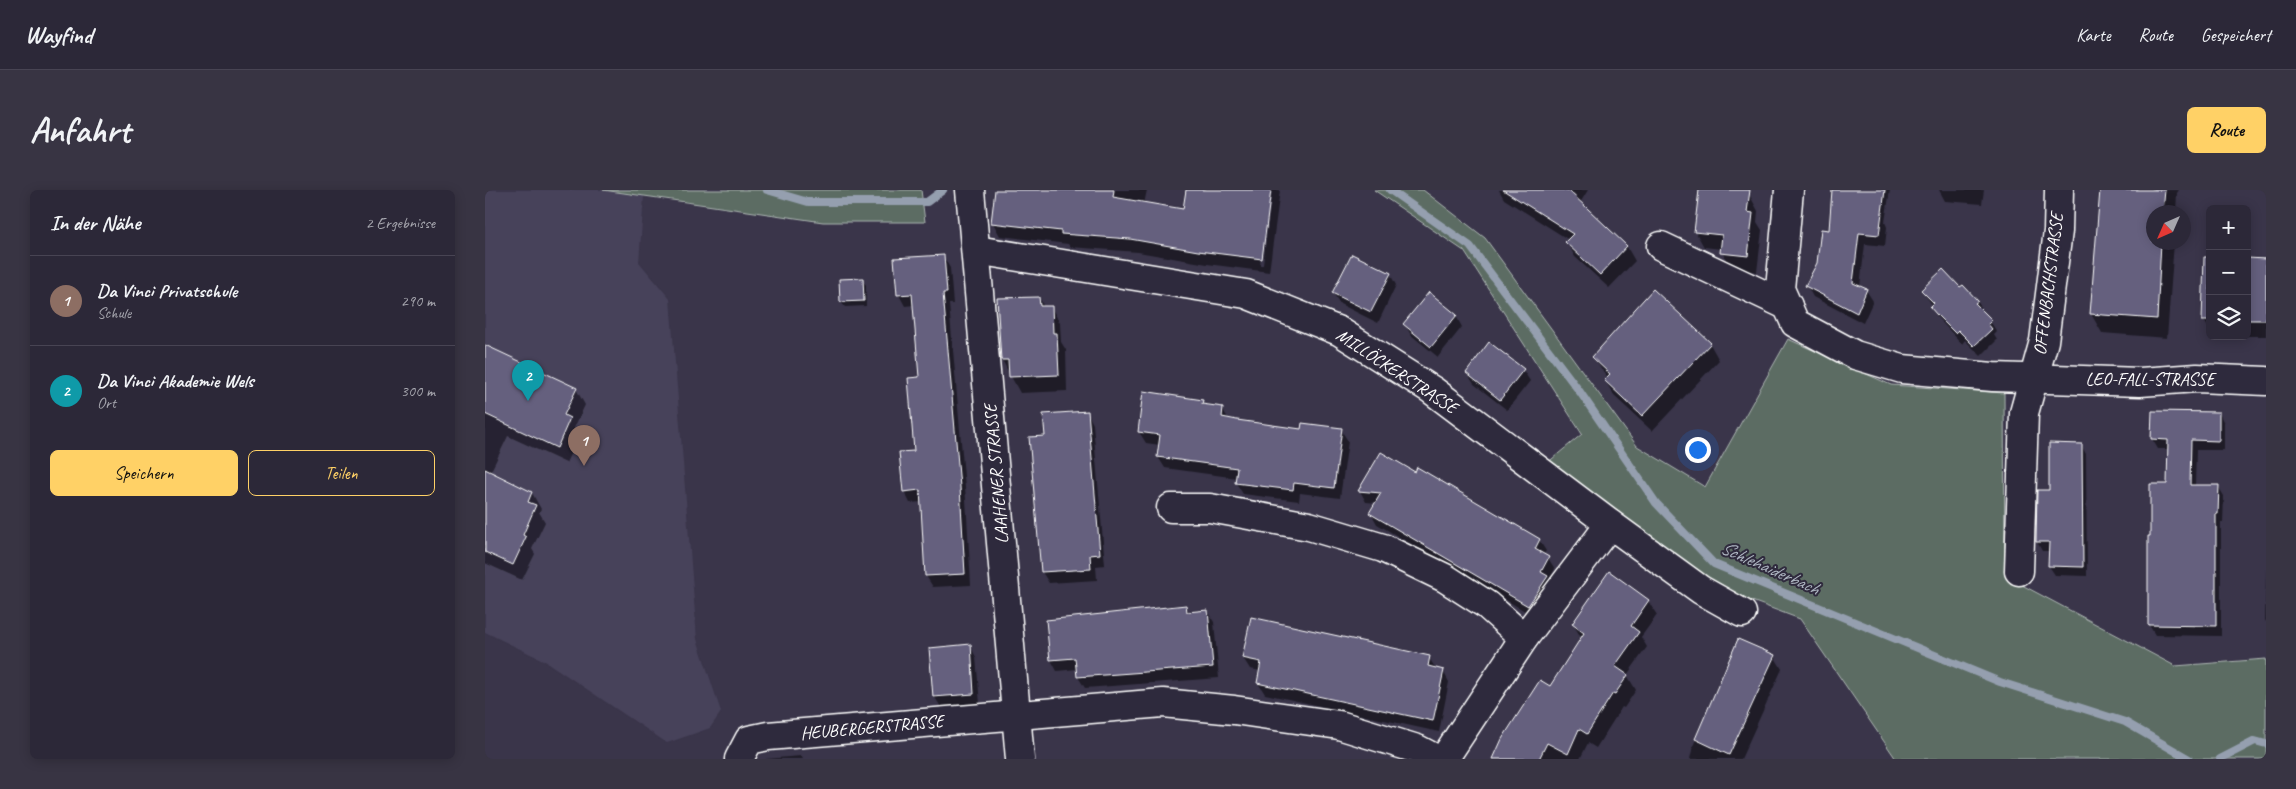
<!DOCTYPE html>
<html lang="de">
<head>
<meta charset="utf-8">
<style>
	body { margin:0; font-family:Caveat,sans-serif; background:#383443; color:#f1f3f6 }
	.controls { position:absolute; right:15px; top:15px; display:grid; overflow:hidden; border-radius:8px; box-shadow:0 2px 12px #0003 }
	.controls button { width:45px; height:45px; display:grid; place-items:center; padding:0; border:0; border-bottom:1px solid #484453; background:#2c2838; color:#f1f3f6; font:25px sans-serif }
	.compass { position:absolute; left:1661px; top:15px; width:45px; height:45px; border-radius:50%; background:#2c2838; box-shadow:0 2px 12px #0003; rotate:225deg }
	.you { position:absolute; left:1212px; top:259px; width:18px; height:18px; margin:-12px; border:4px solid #fff; border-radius:50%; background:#1a73e8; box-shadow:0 0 0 8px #1a73e833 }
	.badge { display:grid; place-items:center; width:32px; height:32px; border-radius:50%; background:#ffd166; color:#fff; font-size:16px; font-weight:700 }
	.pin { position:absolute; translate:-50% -41px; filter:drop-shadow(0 1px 2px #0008) }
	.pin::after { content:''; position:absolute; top:26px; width:18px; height:15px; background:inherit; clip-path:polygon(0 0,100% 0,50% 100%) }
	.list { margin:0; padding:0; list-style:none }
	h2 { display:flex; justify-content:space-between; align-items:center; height:65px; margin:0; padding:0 20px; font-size:21px }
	h2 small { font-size:16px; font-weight:400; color:#a6a6ae }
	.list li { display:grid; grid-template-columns:32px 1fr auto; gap:15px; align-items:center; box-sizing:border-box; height:90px; padding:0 20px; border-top:1px solid #484453 }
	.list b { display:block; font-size:19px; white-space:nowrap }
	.list p { margin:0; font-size:16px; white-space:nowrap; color:#a6a6ae }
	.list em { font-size:16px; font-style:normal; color:#a6a6ae }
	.actions { display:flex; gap:10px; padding:15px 20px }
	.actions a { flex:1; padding:11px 0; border:1px solid #ffd166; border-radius:8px; text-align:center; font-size:18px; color:#ffd166 }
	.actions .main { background:#ffd166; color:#111 }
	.icon { flex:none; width:28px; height:28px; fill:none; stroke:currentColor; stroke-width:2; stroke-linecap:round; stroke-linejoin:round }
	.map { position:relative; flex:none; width:1781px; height:569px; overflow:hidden; border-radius:8px }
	header { display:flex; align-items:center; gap:30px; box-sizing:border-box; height:70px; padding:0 25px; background:#2c2838; border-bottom:1px solid #484453 }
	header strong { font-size:24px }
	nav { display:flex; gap:28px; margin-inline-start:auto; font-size:18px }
	.intro { display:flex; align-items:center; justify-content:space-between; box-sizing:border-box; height:120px; padding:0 30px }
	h1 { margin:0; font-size:35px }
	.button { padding:12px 22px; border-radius:8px; background:#ffd166; color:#111; font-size:18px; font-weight:700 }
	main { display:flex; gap:30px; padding:0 30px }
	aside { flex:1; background:#2c2838; border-radius:8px; box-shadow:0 2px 12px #0003 }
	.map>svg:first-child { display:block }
</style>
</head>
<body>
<header>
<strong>Wayfind</strong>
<nav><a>Karte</a><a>Route</a><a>Gespeichert</a></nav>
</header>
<div class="intro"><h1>Anfahrt</h1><a class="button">Route</a></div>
<main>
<aside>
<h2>In der Nähe<small>2 Ergebnisse</small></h2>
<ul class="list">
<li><span class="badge" style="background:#8d6e63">1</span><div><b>Da Vinci Privatschule</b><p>Schule</p></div><em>290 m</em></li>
<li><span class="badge" style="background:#0f9aa8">2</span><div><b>Da Vinci Akademie Wels</b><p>Ort</p></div><em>300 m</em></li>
</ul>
<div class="actions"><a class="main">Speichern</a><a>Teilen</a></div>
</aside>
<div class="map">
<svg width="1781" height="569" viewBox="0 0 1781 569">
	<rect width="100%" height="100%" fill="#3a354a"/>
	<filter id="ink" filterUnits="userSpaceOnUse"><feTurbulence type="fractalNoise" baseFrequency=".02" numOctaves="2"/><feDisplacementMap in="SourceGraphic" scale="10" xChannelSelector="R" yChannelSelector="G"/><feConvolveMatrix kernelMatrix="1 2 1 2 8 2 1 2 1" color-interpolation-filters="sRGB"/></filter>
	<g filter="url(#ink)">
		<!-- built -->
		<polygon fill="#47425a" points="0,0 118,0 159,6 154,72 185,109 212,449 236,522 225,538 182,553 60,471 0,442"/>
		<!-- green -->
		<g fill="#5b6c64" stroke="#adb6b2">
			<polygon points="118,0 436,0 440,32 338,32"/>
			<polygon points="889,0 938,0 1000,48 1152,256 1220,297 1303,149 1406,195 1519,203 1520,386 1690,476 1781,469 1781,569 1411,569 1315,429 1243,402 1126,329 1061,274 1097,244 979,61"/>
		</g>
		<!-- shadow -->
		<g fill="#0007">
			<polygon points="511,0 662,0 659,14 699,21 703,0 784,0 775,75 778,75 787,0 795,0 784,82 722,74 653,62 585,57 583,54 515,46 508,33"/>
			<polygon points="1014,0 1103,0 1095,13 1142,57 1150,71 1124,98 1090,67 1082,52 1084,50 1019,9"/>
			<polygon points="1215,0 1257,0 1264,4 1273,21 1272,32 1277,40 1272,82 1245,78 1236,59 1219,57 1210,41"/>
			<polygon points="1349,0 1405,0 1400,32 1402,37 1400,56 1380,54 1375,97 1381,100 1388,111 1378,133 1328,107 1322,96 1334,73 1345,41"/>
			<polygon points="1454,0 1499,0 1497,14 1460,11"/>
			<polygon points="1617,0 1694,0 1692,3 1691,22 1668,22 1668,52 1689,52 1682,148 1617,143 1606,124"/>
			<polygon points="458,66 465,78 468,114 464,114 481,309 486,395 448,397 441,386 437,312 425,313 419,301 431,262 436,188 429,115 420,116 414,105"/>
			<polygon points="1725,68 1725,141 1719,130"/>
			<polygon points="1762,69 1781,70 1781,146 1762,146"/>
			<polygon points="905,84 911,95 893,133 855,114 848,103"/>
			<polygon points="377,90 381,95 381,116 360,117 356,112"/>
			<polygon points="1475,99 1492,111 1512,142 1509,145 1512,150 1496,166 1480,150 1477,154 1453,128 1446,117 1448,116 1437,100"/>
			<polygon points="1168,100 1225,154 1234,170 1167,241 1129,206 1120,190 1123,188 1108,167"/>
			<polygon points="554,108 559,117 566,117 575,133 576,152 581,160 582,201 535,203 517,170"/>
			<polygon points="971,126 977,137 953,167 926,145 920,134"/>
			<polygon points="0,156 91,199 100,215 89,238 94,245 81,273 23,246 5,283 47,303 56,319 54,322 60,332 47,359 50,364 37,390 0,373"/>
			<polygon points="1038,180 1045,191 1022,220 989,194 982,183"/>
			<polygon points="717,211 720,216 737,218 744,230 817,241 856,240 863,251 855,308 815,303 814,311 758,304 751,293 752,288 680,278 673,267 675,255 661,253 654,242"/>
			<polygon points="602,222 608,234 620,375 611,376 612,390 564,393 557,382 561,247"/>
			<polygon points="1668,222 1734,223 1739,233 1739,260 1711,260 1710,296 1733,296 1739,306 1738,333 1736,333 1736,446 1670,445 1664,435 1666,347 1683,295 1684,259 1673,259 1667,249"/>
			<polygon points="1596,255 1601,264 1602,386 1570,385 1564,376 1565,361 1557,361 1552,352"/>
			<polygon points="933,279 1054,350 1061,361 1058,365 1063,368 1070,379 1064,390 1068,398 1050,427 892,334 886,323 892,313 881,312 875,301 930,284"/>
			<polygon points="1781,378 1781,432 1780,430"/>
			<polygon points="1163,411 1172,425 1156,447 1162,457 1142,485 1151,500 1139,518 1137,517 1111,558 1103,553 1095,569 1009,569 1018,549 1065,498 1097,449 1088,434"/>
			<polygon points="701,417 704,423 722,421 729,432 734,488 600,498 593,487 592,479 572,481 566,470"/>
			<polygon points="1253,451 1289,466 1297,479 1256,569 1205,569 1208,556"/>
			<polygon points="485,456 491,467 495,514 456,517 449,506"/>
			<polygon points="758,468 944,468 951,479 958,481 964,492 954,542 780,504 773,493 776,481 765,479"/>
			<polygon points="316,566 318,569 280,569"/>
		</g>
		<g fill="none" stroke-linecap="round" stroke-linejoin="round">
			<!-- stream -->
			<g stroke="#959faf" stroke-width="8">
				<polyline points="282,0 323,12 442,12 458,0"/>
				<polyline points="905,0 985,56 1095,202 1171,313 1229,374 1515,492 1640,532 1704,569"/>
				<polyline points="1735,569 1770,551 1781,554"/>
			</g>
		</g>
		<!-- building -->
		<g fill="#65607e" stroke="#fff">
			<polygon points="510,0 629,0 628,7 698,19 701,0 786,0 777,69 713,61 645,49 576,44 576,41 506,33"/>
			<polygon points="1018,0 1083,0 1142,56 1115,85 1080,52 1088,44"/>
			<polygon points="1214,0 1265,0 1262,22 1268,23 1263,66 1235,63 1237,45 1209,42"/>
			<polygon points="1347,0 1400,0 1394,45 1374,43 1368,93 1382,99 1372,123 1320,96 1332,73 1336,39 1344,40"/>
			<polygon points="1615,0 1680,0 1678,22 1668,22 1668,52 1676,52 1672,129 1605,124"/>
			<polygon points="867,64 906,83 886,122 847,103"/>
			<polygon points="459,65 462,103 458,103 475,297 480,384 440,386 435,300 418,302 414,262 429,261 423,188 434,187 427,104 412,105 409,68"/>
			<polygon points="1719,67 1725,67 1725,131 1717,131"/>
			<polygon points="1762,68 1781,69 1781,130 1762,130"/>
			<polygon points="1458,79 1475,97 1478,95 1493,111 1490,113 1507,130 1503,134 1507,139 1489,156 1473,140 1470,143 1452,125 1445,117 1449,113 1436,100"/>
			<polygon points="378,88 379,111 355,112 354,89"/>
			<polygon points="1168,99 1226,153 1157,226 1119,190 1125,184 1107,167"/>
			<polygon points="944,102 972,125 946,157 918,134"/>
			<polygon points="554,107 555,116 567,116 568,143 572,143 574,185 524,187 523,170 516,170 512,108"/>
			<polygon points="1004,152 1039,179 1015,210 981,183"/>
			<polygon points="0,155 92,198 79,225 85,228 72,258 0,224"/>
			<polygon points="658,201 718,210 717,214 738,217 737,227 752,230 816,239 817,233 857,238 849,298 809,293 808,300 750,293 752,278 672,267 675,245 653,242"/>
			<polygon points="603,221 615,364 605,365 606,379 556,382 544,247 560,246 558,224"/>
			<polygon points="1667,221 1734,222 1734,251 1706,250 1705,295 1734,295 1733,324 1731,324 1731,436 1663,435 1663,346 1665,346 1665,294 1682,294 1683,250 1666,249"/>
			<polygon points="1564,253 1597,254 1598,377 1563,376 1564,352 1551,352 1552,300 1564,300"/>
			<polygon points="896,262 930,282 932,277 1055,349 1050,359 1064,367 1056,382 1063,386 1043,416 884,323 896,303 873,301"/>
			<polygon points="0,279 47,302 43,312 51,315 38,345 41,347 28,375 0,362"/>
			<polygon points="1124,381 1164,410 1146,436 1154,442 1130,476 1143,485 1130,504 1128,503 1102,544 1094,539 1083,564 1062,553 1054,569 1008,569 1017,549 1055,490 1065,496 1099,443 1087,434"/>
			<polygon points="701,415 702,422 723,420 728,477 592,487 590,468 565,470 561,430"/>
			<polygon points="766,427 945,466 943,476 959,480 948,531 772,493 776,472 757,468"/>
			<polygon points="1253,449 1290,465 1244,565 1210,549"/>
			<polygon points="486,454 489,504 448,507 444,458"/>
		</g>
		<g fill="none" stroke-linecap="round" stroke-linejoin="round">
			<!-- minor casing -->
			<g stroke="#fff" stroke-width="31">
				<g id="minor">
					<polyline points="485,0 535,569"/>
					<polyline points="1304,0 1295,99 1310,133 1370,165 1417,179 1508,187 1655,192 1712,188 1781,191"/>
					<polyline points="1176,56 1303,116"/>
					<polyline points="491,60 761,104 854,141 947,200 1125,334 1216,400 1257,423"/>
					<polyline points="686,318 725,318 824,336 898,358 960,388 1002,415 1039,448"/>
					<polyline points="1534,381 1539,223 1559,151 1573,41 1574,0"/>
					<polyline points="254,569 264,550 283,546 678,513 749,520 854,535 932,559 951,569"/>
					<polyline points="959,569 1039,448 1125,334"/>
				</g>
			</g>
			<!-- minor -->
			<use href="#minor" stroke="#2f2a3d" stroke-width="28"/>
		</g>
	</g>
	<g text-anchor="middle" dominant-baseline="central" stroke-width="4" stroke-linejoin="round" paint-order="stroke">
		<!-- street labels -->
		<g font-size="18" fill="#fff" stroke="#2f2a3d">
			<text transform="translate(1563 94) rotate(-83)">OFFENBACHSTRASSE</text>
			<text transform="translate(912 181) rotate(33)">MILLÖCKERSTRASSE</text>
			<text x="1665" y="189">LEO-FALL-STRASSE</text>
			<text transform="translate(511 284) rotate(-95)">LAAHENER STRASSE</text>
			<text transform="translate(387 537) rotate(-5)">HEUBERGERSTRASSE</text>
		</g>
		<!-- water labels -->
		<g font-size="19" font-style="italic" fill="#afb7c3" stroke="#2f2a3d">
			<text transform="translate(1285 378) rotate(24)">Schlehaiderbach</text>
		</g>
	</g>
</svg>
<div class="controls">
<button>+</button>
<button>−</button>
<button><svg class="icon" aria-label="layers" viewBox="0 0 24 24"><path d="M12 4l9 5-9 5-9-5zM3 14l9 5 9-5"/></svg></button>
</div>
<svg class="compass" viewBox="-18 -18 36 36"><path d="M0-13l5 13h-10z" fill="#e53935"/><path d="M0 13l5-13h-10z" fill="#a6a6ae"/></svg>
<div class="you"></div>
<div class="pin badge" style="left:99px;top:276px;background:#8d6e63">1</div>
<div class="pin badge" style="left:43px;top:211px;background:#0f9aa8">2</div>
</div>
</main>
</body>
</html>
